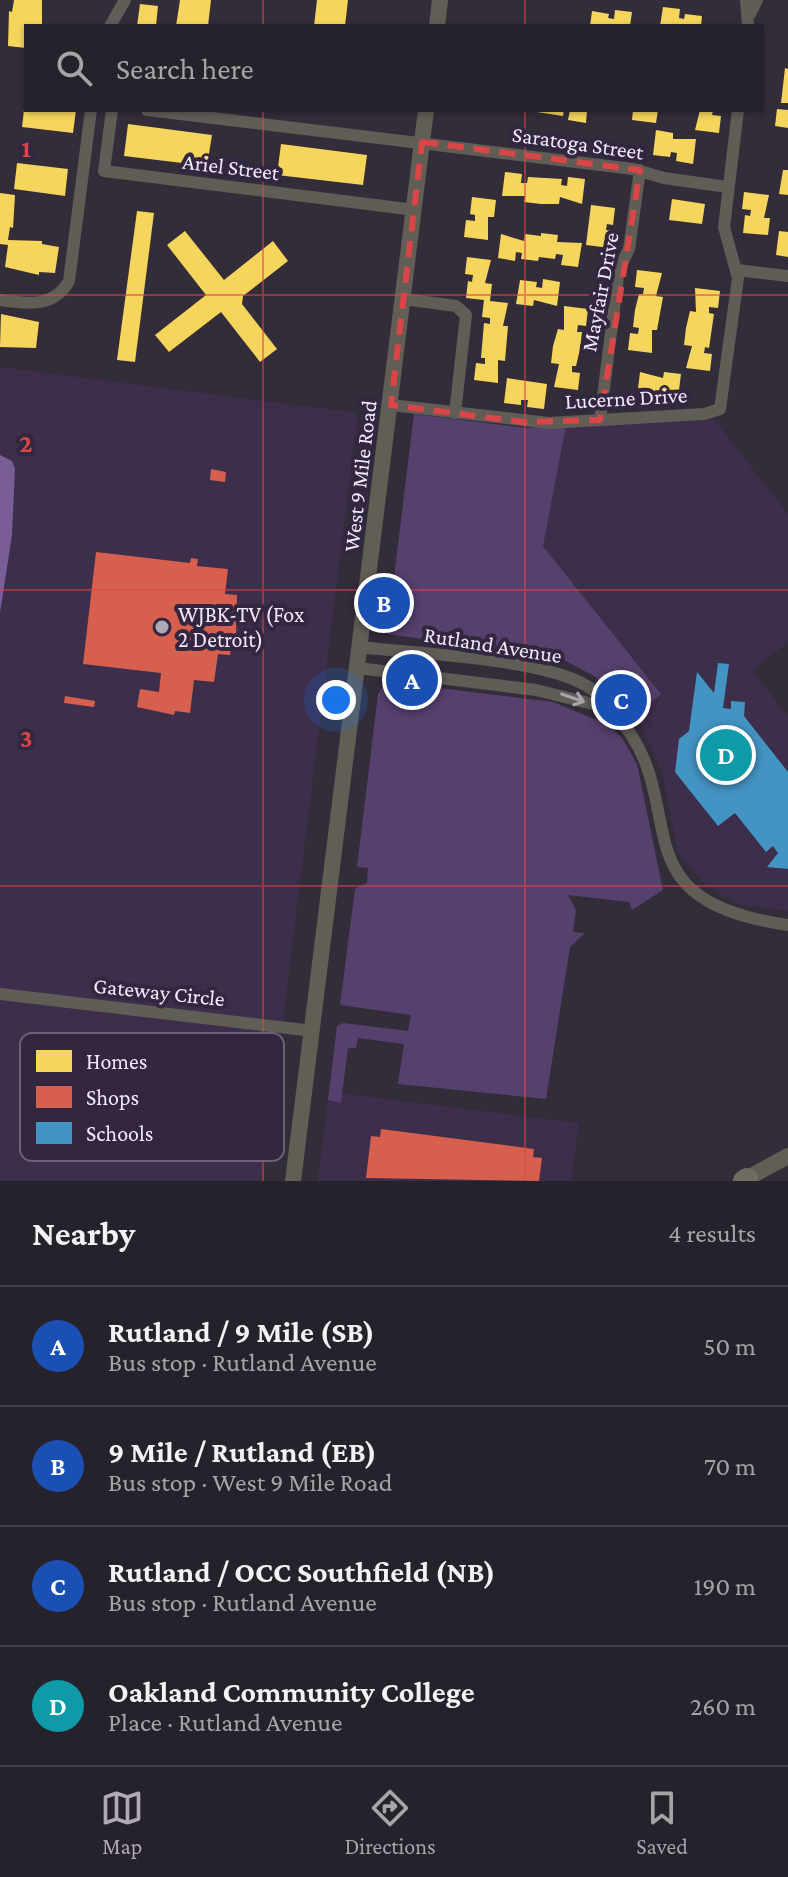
<!DOCTYPE html>
<html lang="en">
<head>
<meta charset="utf-8">
<style>
	body { margin:0; font-family:"Crimson Pro",serif; background:#322f38; color:#f1f3f6 }
	.you { position:absolute; left:336px; top:700px; width:28px; height:28px; margin:-20px; border:6px solid #fff; border-radius:50%; background:#1a73e8; box-shadow:0 0 0 12px #1a73e833 }
	.badge { display:grid; place-items:center; width:52px; height:52px; border-radius:50%; background:#afa8b7; color:#fff; font-size:26px; font-weight:700 }
	.pin { position:absolute; translate:-50% -50%; border:4px solid #fff; box-shadow:0 2px 8px #0006 }
	.list { margin:0; padding:0; list-style:none }
	h2 { display:flex; justify-content:space-between; align-items:center; height:104px; margin:0; padding:0 32px; font-size:34px }
	h2 small { font-size:26px; font-weight:400; color:#a4a4a9 }
	.list li { display:grid; grid-template-columns:52px 1fr auto; gap:24px; align-items:center; box-sizing:border-box; height:120px; padding:0 32px; border-top:2px solid #423f48 }
	.list b { display:block; font-size:30px; white-space:nowrap }
	.list p { margin:0; font-size:26px; white-space:nowrap; color:#a4a4a9 }
	.list em { font-size:26px; font-style:normal; color:#a4a4a9 }
	.icon { flex:none; width:44px; height:44px; fill:none; stroke:currentColor; stroke-width:2; stroke-linecap:round; stroke-linejoin:round }
	.map { position:relative; flex:none; width:788px; height:1181px; overflow:hidden }
	.search { position:absolute; background:#26222c; box-shadow:0 2px 6px #0004; left:24px; right:24px; top:24px; height:88px; display:flex; align-items:center; gap:20px; box-sizing:border-box; padding:0 28px; border-radius:0px; color:#a4a4a9; font-size:30px }
	.sheet { height:584px; background:#26222c }
	nav { display:flex; justify-content:space-around; align-items:center; box-sizing:border-box; height:112px; border-top:2px solid #423f48; background:#26222c; font-size:22px; color:#a4a4a9 }
	nav a { display:grid; justify-items:center; gap:4px }
	nav .on { color:#afa8b7 }
	.map>svg:first-child { display:block }
</style>
</head>
<body>
<div class="map">
<svg width="788" height="1181" viewBox="0 0 788 1181">
	<rect width="100%" height="100%" fill="#332d3a"/>
	<!-- built -->
	<g fill="#3d2e4b">
		<polygon points="0,367 358,413 263,1181 0,1181"/>
		<polygon points="713,418 788,514 788,642 753,670 788,717 788,911 742,905 706,886 678,853 662,772 636,715 661,693 543,546 566,426"/>
		<polygon points="329,1092 579,1123 571,1181 318,1181"/>
	</g>
	<!-- green -->
	<g fill="#56406d">
		<polygon points="414,414 527,428 566,426 543,546 661,694 636,715 594,676 562,659 387,634"/>
		<polygon points="391,682 553,702 594,719 600,718 622,738 637,764 663,890 632,910 629,902 568,895 576,910 573,932 585,933 570,947 546,1099 398,1084 404,1044 358,1038 356,1048 348,1048 341,1103 328,1100 337,1026 343,1023 408,1031 411,1015 340,1005 355,889 367,883 368,868 357,867 378,694 382,687"/>
	</g>
	<!-- water -->
	<polygon fill="#795d96" points="0,455 12,461 15,469 12,535 0,613"/>
	<!-- homes -->
	<g fill="#f6d55c">
		<polygon points="14,0 42,0 42,26 26,26 26,48 8,46 9,11 12,12"/>
		<polygon points="180,0 211,0 208,26 176,26"/>
		<polygon points="317,0 348,0 345,26 314,26"/>
		<polygon points="140,4 158,6 156,26 137,26"/>
		<polygon points="663,7 680,9 679,18 684,19 685,14 702,16 701,26 660,26"/>
		<polygon points="615,10 632,12 630,26 590,26 592,11 609,14 608,18 614,19"/>
		<polygon points="785,68 788,69 788,103 781,103"/>
		<polygon points="777,109 788,110 788,128 775,126"/>
		<polygon points="24,110 76,110 73,133 22,127"/>
		<polygon points="524,110 564,110 563,116"/>
		<polygon points="570,110 587,110 586,123 568,120"/>
		<polygon points="633,110 658,110 656,123 632,120"/>
		<polygon points="700,110 713,110 712,115 721,116 719,133 695,130"/>
		<polygon points="128,124 212,135 207,166 124,156"/>
		<polygon points="656,130 673,133 673,139 696,139 693,164 676,161 677,153 671,152 670,157 653,155"/>
		<polygon points="281,144 367,155 363,185 277,175"/>
		<polygon points="17,163 68,169 65,196 14,189"/>
		<polygon points="783,170 788,170 788,195 779,194"/>
		<polygon points="505,172 522,174 521,183 527,183 528,177 562,179 561,185 567,186 568,177 585,179 582,204 560,197 559,204 541,204 524,202 525,196 502,196"/>
		<polygon points="744,192 769,195 764,218 770,218 768,235 743,233 745,215 750,216 751,210 742,209"/>
		<polygon points="0,193 15,195 13,228 10,227 8,240 42,241 42,244 59,247 55,273 39,272 39,275 5,267 8,245 0,244"/>
		<polygon points="472,197 496,200 494,217 488,217 488,240 464,237 466,220 475,221 475,215 470,214"/>
		<polygon points="672,199 705,204 702,224 669,220"/>
		<polygon points="591,205 615,208 613,225 607,224 606,230 612,231 610,248 586,245"/>
		<polygon points="137,211 154,213 135,362 117,360"/>
		<polygon points="185,231 224,280 273,241 288,261 243,296 242,304 277,349 260,362 221,312 169,352 155,335 206,295 167,245"/>
		<polygon points="779,231 788,232 788,257 776,255"/>
		<polygon points="541,233 558,235 557,242 582,243 578,267 561,265 563,255 556,254 555,259 539,257 538,261 521,259 522,253 516,252 515,261 498,258 501,234 524,241 525,234 541,236"/>
		<polygon points="467,257 491,260 485,283 492,284 490,301 508,303 503,326 508,326 505,361 498,360 498,383 474,380 476,363 485,364 485,358 481,358 484,323 490,324 490,318 482,317 484,300 466,298 468,281 472,282 473,275 465,274"/>
		<polygon points="637,270 662,273 656,296 663,297 657,330 652,330 652,353 628,350 630,333 638,334 639,328 633,327 635,310 639,294 643,294 644,288 635,287"/>
		<polygon points="543,279 560,282 557,306 534,300 533,306 516,304 520,280 537,282 536,287 542,288"/>
		<polygon points="695,288 720,291 718,308 709,307 709,313 714,314 709,348 705,347 704,353 712,354 710,371 686,368 692,346 684,345 686,328 690,311 696,312"/>
		<polygon points="564,306 588,309 586,326 578,325 577,332 582,332 580,349 576,366 572,366 572,372 580,373 578,390 554,387 559,364 551,363 553,346 558,329 564,330"/>
		<polygon points="1,314 39,322 36,348 0,347"/>
		<polygon points="640,372 663,378 664,372 681,374 678,398 661,396 662,391 655,390 654,399 637,397"/>
		<polygon points="507,378 547,384 544,409 527,407 528,400 521,400 521,405 504,403"/>
	</g>
	<!-- shops -->
	<g fill="#d6604d">
		<polygon points="211,469 226,472 225,482 210,480"/>
		<polygon points="96,552 190,563 191,558 198,559 197,566 228,569 225,594 237,595 236,638 232,638 230,655 218,654 214,682 194,680 190,713 175,711 174,715 137,707 140,689 159,692 161,673 83,664"/>
		<polygon points="65,696 95,701 94,707 64,703"/>
		<polygon points="381,1129 534,1149 533,1157 542,1158 539,1181 366,1178 371,1136 380,1137"/>
	</g>
	<!-- schools -->
	<polygon fill="#4393c3" points="718,663 729,664 723,708 731,709 731,701 745,702 744,716 788,772 788,869 767,867 778,853 773,846 766,852 735,813 718,826 675,772 679,739 689,731 697,672 714,693"/>
	<g fill="none" stroke-linecap="round" stroke-linejoin="round">
		<!-- minor -->
		<g stroke="#605d57" stroke-width="12">
			<polyline points="746,0 748,26"/>
			<polyline points="750,14 757,0"/>
			<polyline points="110,26 125,0"/>
			<polyline points="112,110 104,171 415,210"/>
			<polyline points="147,110 633,169 664,178 727,187"/>
			<polyline points="737,270 788,276"/>
			<polyline points="403,299 456,306 466,315 455,413"/>
			<path d="M0,300C26,304 54,308 69,281L91,110"/>
			<polyline points="391,405 549,423 704,414 720,409 738,278 724,227 738,110"/>
			<polyline points="600,420 619,269 629,249 640,170"/>
			<path d="M360,647C417,654 542,658 587,686C599,693 603,702 612,711C699,800 607,900 788,925"/>
			<polyline points="358,668 536,690 609,708"/>
			<polyline points="0,994 313,1031"/>
		</g>
		<!-- secondary -->
		<g stroke="#615e55" stroke-width="16">
			<polyline points="437,26 440,0"/>
			<polyline points="293,1181 426,110"/>
			<polyline points="742,1181 788,1156"/>
		</g>
		<!-- motorway -->
		<polyline stroke="#6e6b5f" stroke-width="22" points="744,1181 747,1179"/>
	</g>
	<!-- one-way arrows -->
	<defs><path id="oneway-shaft" d="M-6 0H5M1.5-3L5.5 0L1.5 3" fill="none" stroke-width="1.6" stroke-linecap="round" stroke-linejoin="round" transform="scale(2)"/></defs>
	<use stroke="#a9a4a9" href="#oneway-shaft" transform="translate(573 698) rotate(19)"/>
	<!-- marked area -->
	<path fill="none" stroke="#da4548" stroke-width="6" stroke-dasharray="16 10" stroke-linejoin="round" d="M422,142L640,170L600,420L523,422L391,405Z"/>
	<!-- grid -->
	<path fill="none" stroke="#da4548" stroke-width="2" stroke-opacity="0.55" d="M263,0V26M525,0V26M263,110V1181M525,110V1181M0,295H788M0,590H788M0,886H788"/>
	<!-- markers -->
	<circle fill="#afa8b7" stroke="#332740" stroke-width="3" cx="162" cy="627" r="8"/>
	<g text-anchor="middle" dominant-baseline="central" stroke-width="8" stroke-linejoin="round" paint-order="stroke">
		<!-- street labels -->
		<g font-size="22" fill="#f2eafb" stroke="#332740">
			<text transform="translate(578 143) rotate(8)">Saratoga Street</text>
			<text transform="translate(231 167) rotate(7)">Ariel Street</text>
			<text transform="translate(600 292) rotate(-79)">Mayfair Drive</text>
			<text transform="translate(626 398) rotate(-3)">Lucerne Drive</text>
			<text transform="translate(360 476) rotate(-83)">West 9 Mile Road</text>
			<text transform="translate(493 645) rotate(9)">Rutland Avenue</text>
			<text transform="translate(159 992) rotate(6)">Gateway Circle</text>
		</g>
		<!-- poi labels -->
		<g font-size="22" fill="#f2eafb" stroke="#332740" text-anchor="start">
			<text x="178" y="614">WJBK-TV (Fox<tspan x="178" dy="25">2 Detroit)</tspan></text>
		</g>
	</g>
	<!-- legend -->
	<rect x="20" y="1033" width="264" height="128" rx="12" fill="#332740" stroke="#6c6278" stroke-width="2"/>
	<rect x="36" y="1050" width="36" height="22" fill="#f6d55c"/>
	<rect x="36" y="1086" width="36" height="22" fill="#d6604d"/>
	<rect x="36" y="1122" width="36" height="22" fill="#4393c3"/>
	<g font-size="22" fill="#f2eafb">
		<text x="86" y="1069">Homes</text>
		<text x="86" y="1105">Shops</text>
		<text x="86" y="1141">Schools</text>
	</g>
	<g font-size="26" text-anchor="middle" font-weight="bold" fill="#da4548" stroke="#332740" stroke-width="8" stroke-linejoin="round" paint-order="stroke">
		<text x="26" y="157">1</text>
		<text x="26" y="452">2</text>
		<text x="26" y="747">3</text>
	</g>
</svg>
<div class="you"></div>
<div class="pin badge" style="left:412px;top:680px;background:#1a4fb4">A</div>
<div class="pin badge" style="left:384px;top:603px;background:#1a4fb4">B</div>
<div class="pin badge" style="left:621px;top:700px;background:#1a4fb4">C</div>
<div class="pin badge" style="left:726px;top:755px;background:#0f9aa8">D</div>
<div class="search"><svg class="icon" aria-label="search" viewBox="0 0 24 24"><circle cx="10" cy="10" r="6"/><path d="M15 15l6 6"/></svg>Search here</div>
</div>
<section class="sheet">
<h2>Nearby<small>4 results</small></h2>
<ul class="list">
<li><span class="badge" style="background:#1a4fb4">A</span><div><b>Rutland / 9 Mile (SB)</b><p>Bus stop · Rutland Avenue</p></div><em>50 m</em></li>
<li><span class="badge" style="background:#1a4fb4">B</span><div><b>9 Mile / Rutland (EB)</b><p>Bus stop · West 9 Mile Road</p></div><em>70 m</em></li>
<li><span class="badge" style="background:#1a4fb4">C</span><div><b>Rutland / OCC Southfield (NB)</b><p>Bus stop · Rutland Avenue</p></div><em>190 m</em></li>
<li><span class="badge" style="background:#0f9aa8">D</span><div><b>Oakland Community College</b><p>Place · Rutland Avenue</p></div><em>260 m</em></li>
</ul>
</section>
<nav>
<a class="on"><svg class="icon" aria-label="map" viewBox="0 0 24 24"><path d="M3 6l6-2 6 2 6-2v14l-6 2-6-2-6 2zM9 4v14M15 6v14"/></svg>Map</a>
<a><svg class="icon" aria-label="directions" viewBox="0 0 24 24"><path d="M12 3l9 9-9 9-9-9zM9 14v-3h6M13 9l2 2-2 2"/></svg>Directions</a>
<a><svg class="icon" aria-label="saved" viewBox="0 0 24 24"><path d="M7 4h10v16l-5-4-5 4z"/></svg>Saved</a>
</nav>
</body>
</html>
